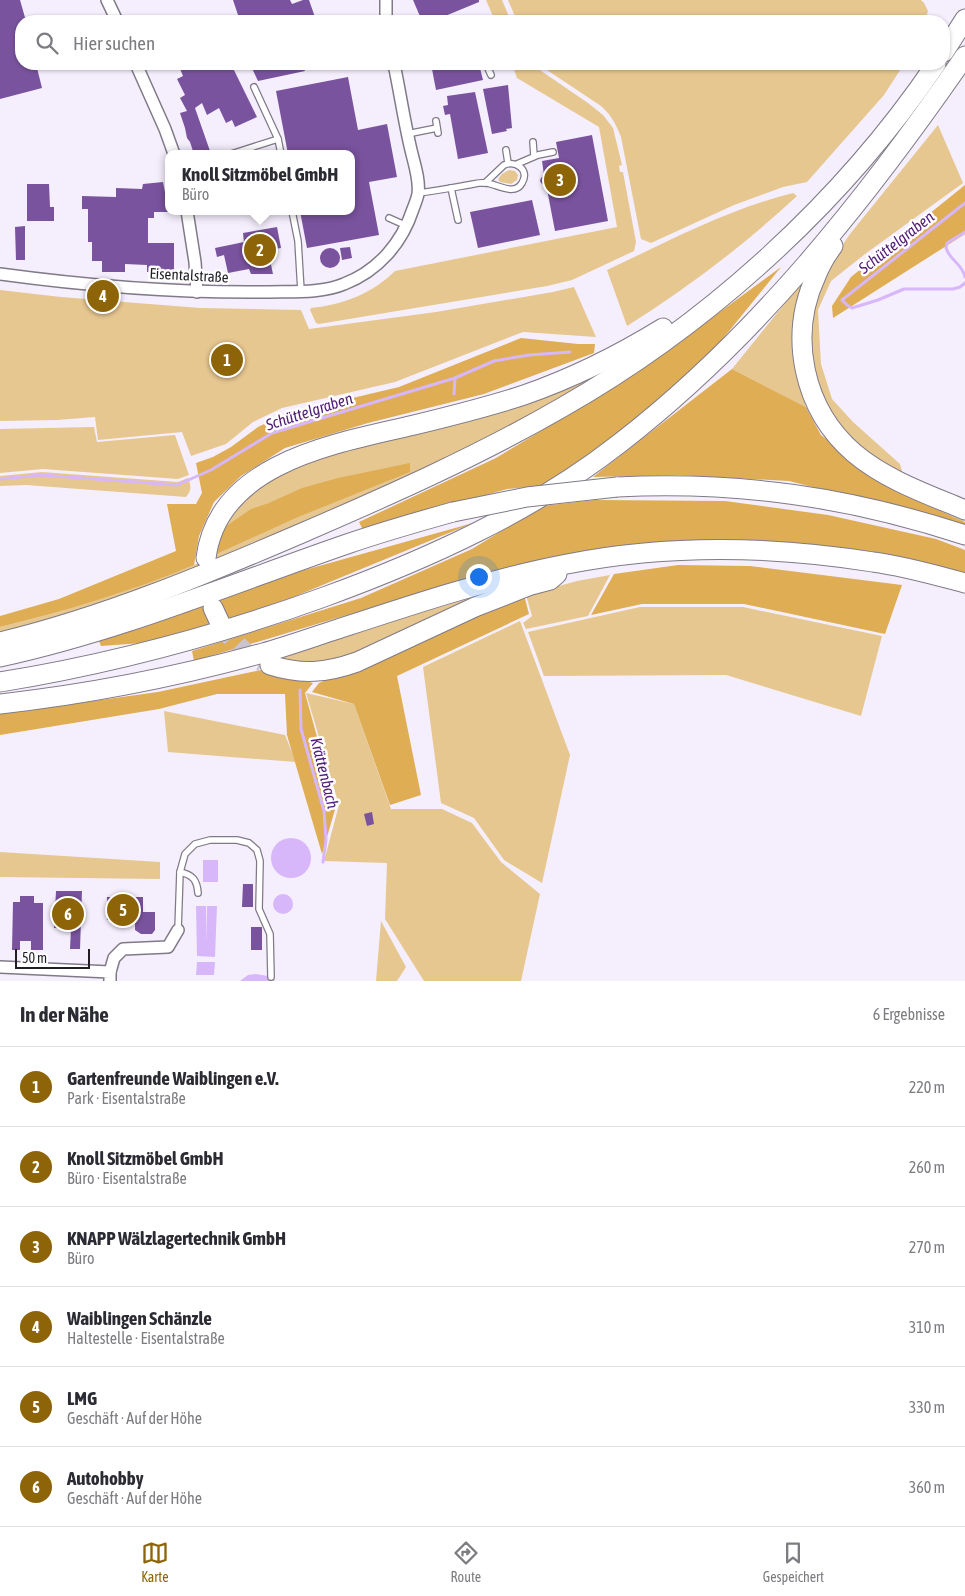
<!DOCTYPE html>
<html lang="de">
<head>
<meta charset="utf-8">
<style>
	body { margin:0; font-family:"Asap Condensed",sans-serif; background:#f7f7f7; color:#2b2b33 }
	.scale { position:absolute; left:15px; bottom:12px; width:75px; box-sizing:border-box; padding-left:5px; border:2px solid #201e23; border-top:0; font-size:14px; line-height:18px; white-space:nowrap; color:#201e23; -webkit-text-stroke:4px #fefefe; paint-order:stroke }
	.you { position:absolute; left:478px; top:576px; width:18px; height:18px; margin:-12px; border:4px solid #fff; border-radius:50%; background:#1a73e8; box-shadow:0 0 0 8px #1a73e833 }
	.badge { display:grid; place-items:center; width:32px; height:32px; border-radius:50%; background:#8d6508; color:#fff; font-size:16px; font-weight:700 }
	.pin { position:absolute; translate:-50% -50%; border:2px solid #fff; box-shadow:0 1px 5px #0006 }
	.popup { position:absolute; left:165px; top:150px; width:190px; height:65px; box-sizing:border-box; display:grid; place-content:center; border-radius:10px; background:#fff; filter:drop-shadow(0 1px 4px #0005); font-size:16px; white-space:nowrap; color:#7c7c81 }
	.popup b { font-size:19px; color:#2b2b33 }
	.popup::after { content:''; position:absolute; left:50%; top:100%; margin-left:-10px; border:10px solid transparent; border-top-color:#fff }
	.list { margin:0; padding:0; list-style:none }
	h2 { display:flex; justify-content:space-between; align-items:center; height:65px; margin:0; padding:0 20px; font-size:21px }
	h2 small { font-size:16px; font-weight:400; color:#7c7c81 }
	.list li { display:grid; grid-template-columns:32px 1fr auto; gap:15px; align-items:center; box-sizing:border-box; height:80px; padding:0 20px; border-top:1px solid #e1e1e2 }
	.list b { display:block; font-size:19px; white-space:nowrap }
	.list p { margin:0; font-size:16px; white-space:nowrap; color:#7c7c81 }
	.list em { font-size:16px; font-style:normal; color:#7c7c81 }
	.icon { flex:none; width:28px; height:28px; fill:none; stroke:currentColor; stroke-width:2; stroke-linecap:round; stroke-linejoin:round }
	.map { position:relative; flex:none; width:965px; height:981px; overflow:hidden }
	.search { position:absolute; background:#fff; box-shadow:0 1px 4px #0004; left:15px; right:15px; top:15px; height:55px; display:flex; align-items:center; gap:12px; box-sizing:border-box; padding:0 18px; border-radius:20px; color:#7c7c81; font-size:19px }
	.sheet { height:545px; background:#fff }
	nav { display:flex; justify-content:space-around; align-items:center; box-sizing:border-box; height:70px; border-top:1px solid #e1e1e2; background:#fff; font-size:14px; color:#7c7c81 }
	nav a { display:grid; justify-items:center; gap:2px }
	nav .on { color:#8d6508 }
	.map>svg:first-child { display:block }
</style>
</head>
<body>
<div class="map">
<svg width="965" height="981" viewBox="0 0 965 981">
	<rect width="100%" height="100%" fill="#f5eefd"/>
	<!-- green -->
	<g fill="#e7c790">
		<polygon points="486,0 502,0 511,21 495,21"/>
		<polygon points="508,0 921,0 924,3 928,11 925,21 517,21"/>
		<path d="M512,64H531L588,103L603,115L613,128L622,165L619,166L620,172H623L636,242L634,251L572,280L547,286L319,324L316,323L310,310L311,308C343,305 373,293 395,271L617,227L599,127L517,78Z"/>
		<path d="M538,64H904L884,95L807,182L783,187L734,205L651,243L641,239L621,137C616,124 611,115 601,106Z"/>
		<polygon points="938,125 963,183 865,254 831,281 818,310 821,364 832,399 853,422 900,464 904,478 857,449 823,406 809,363 810,311 824,272 850,234"/>
		<polygon points="509,170 515,171 518,175 517,180 511,184 500,182 498,179 502,174"/>
		<path d="M793,193L797,196C744,245 688,288 627,326L607,270C667,242 728,209 793,193Z"/>
		<polygon points="811,271 795,321 794,355 800,387 806,407 732,369"/>
		<polygon points="574,287 596,337 523,332 395,382 282,408 253,422 226,444 191,456 182,432 98,440 95,417 57,420 0,421 0,290 61,297 200,308 301,310 309,329 436,312 553,292"/>
		<path d="M607,365L587,384L480,444L230,556L103,605L0,635V627C72,610 143,586 211,558L226,514L281,470Z"/>
		<polygon points="94,427 97,442 175,435 189,475 178,479 43,469 0,473 0,429"/>
		<path d="M42,472L178,482L188,478C191,486 192,490 186,497L26,485L0,486V476Z"/>
		<polygon points="610,575 588,616 526,629 523,623 532,616 526,595 577,581"/>
		<polygon points="521,583 330,665 277,660 366,629"/>
		<polygon points="640,607 743,607 882,636 861,716 726,675 544,676 528,632"/>
		<polygon points="520,621 570,755 542,883 504,860 474,818 441,803 423,667"/>
		<polygon points="306,693 354,704 391,809 442,809 472,823 501,862 540,894 521,981 424,981 385,919 387,863 324,861 339,805"/>
		<polygon points="164,711 285,735 296,762 168,752"/>
		<polygon points="0,852 160,862 160,879 0,877"/>
		<polygon points="381,921 406,967 397,981 376,981"/>
	</g>
	<!-- forest -->
	<g fill="#dead54">
		<polygon points="965,185 965,234 833,318 832,306 851,277"/>
		<polygon points="781,267 704,362 619,435 547,485 507,489 363,530 359,522 496,458 637,373"/>
		<path d="M521,338L578,344H595L594,353L484,394L368,423L285,448L241,476L214,502L199,536L194,565C132,591 66,611 0,627V616L59,599L176,551L167,504H196L202,493L196,463L213,457L231,447L258,427L285,414L399,387Z"/>
		<polygon points="732,369 806,407 821,435 900,493 965,522 965,526 789,481 678,475 593,477"/>
		<polygon points="410,463 410,472 298,517 214,555 219,531 251,509 269,503 302,488 338,478"/>
		<polygon points="595,500 725,501 828,515 936,539 965,550 965,576 916,562 772,542 640,545 589,552 473,577 194,661 192,651 361,598 472,549 542,506"/>
		<polygon points="473,523 291,598 228,619 220,600 301,571"/>
		<polygon points="678,565 750,566 902,585 885,634 744,604 642,604 591,615 614,574"/>
		<polygon points="524,595 529,614 397,676 421,795 390,805 354,704 312,692 319,683"/>
		<polygon points="203,606 210,624 142,643 101,646 99,641 138,629"/>
		<polygon points="261,670 313,683 305,693 336,806 322,854 287,735 285,694 217,694 159,709 0,735 0,714 158,692"/>
	</g>
	<!-- water -->
	<g fill="#d7b7f9">
		<circle cx="291" cy="858" r="20"/>
		<rect x="203" y="860" width="15" height="22"/>
		<circle cx="283" cy="904" r="10"/>
		<polygon points="196,906 206,906 206,943 207,906 217,906 215,957 197,956"/>
		<polygon points="197,962 215,962 214,975 196,975"/>
		<polygon points="255,974 268,976 275,981 240,981 248,975"/>
	</g>
	<g fill="none" stroke-linecap="round" stroke-linejoin="round">
		<!-- stream -->
		<g stroke="#d7b7f9" stroke-width="3">
			<polyline points="965,203 842,300 847,305 852,308 878,300 904,289 953,289 960,287 965,283"/>
			<path d="M965,232L947,243L946,248C950,261 962,263 965,277"/>
			<polyline points="454,394 455,378"/>
			<polyline points="0,479 41,475 177,485 211,470 272,433 455,378 494,361 529,355 570,352"/>
			<polyline points="300,690 301,729 324,811 326,840 323,862"/>
		</g>
	</g>
	<!-- building -->
	<g fill="#7a539e">
		<polygon points="0,0 20,0 26,21 21,21 21,64 36,64 42,88 0,99"/>
		<polygon points="233,0 290,0 292,4 303,0 309,0 316,20 240,21"/>
		<polygon points="413,0 479,0 479,2 433,21 422,21"/>
		<polygon points="178,64 231,64 257,117 235,127 232,120 226,123 219,108 207,115 202,103 195,108 210,151 203,154 194,154 190,142 187,138 185,128 180,113 187,111 180,98 185,95 177,79 183,76"/>
		<polygon points="250,64 302,64 305,71 258,81"/>
		<polygon points="431,64 479,64 483,80 436,90"/>
		<polygon points="348,77 358,130 387,124 397,177 369,182 379,235 307,248 300,211 351,211 351,154 288,154 276,91"/>
		<polygon points="508,85 512,128 506,129 507,131 492,134 483,89"/>
		<polygon points="475,92 488,153 458,159 450,114 445,115 443,106 448,105 447,96"/>
		<polygon points="592,135 608,221 555,231 546,184 542,184 540,181 541,178 544,175 542,161 559,158 556,142"/>
		<polygon points="163,182 169,212 154,212 154,218 148,218 148,243 174,243 174,272 147,272 147,265 125,264 125,272 102,272 102,261 92,261 92,242 88,242 88,209 82,209 82,196 116,197 116,188 142,189 143,184"/>
		<polygon points="27,184 49,184 50,207 54,207 54,221 27,221"/>
		<polygon points="532,200 540,235 478,248 470,212"/>
		<polygon points="25,226 25,260 16,260 15,227"/>
		<polygon points="277,227 281,248 268,250 273,274 251,274 249,269 228,273 224,255 217,257 215,248 244,242 243,233"/>
		<polygon points="350,247 352,258 342,260 340,248"/>
		<circle cx="330" cy="258" r="10"/>
		<polygon points="372,812 374,824 367,826 364,814"/>
		<polygon points="243,884 253,884 253,907 242,907"/>
		<polygon points="56,891 82,891 80,949 70,949 71,928 75,929 72,926 72,923 64,923 60,928 54,928"/>
		<polygon points="20,896 34,896 34,903 43,903 43,950 31,950 31,941 20,941 20,950 12,950 13,902 20,902"/>
		<polygon points="107,897 143,897 143,912 155,912 155,930 152,934 141,934 135,930 135,921 107,920"/>
		<rect x="251" y="927" width="11" height="23"/>
	</g>
	<g fill="none" stroke-linecap="round" stroke-linejoin="round">
		<!-- trunk-tunnel -->
		<path stroke="#cac4d1" stroke-width="19" stroke-dasharray="19 9" stroke-linecap="butt" d="M220,623C231,638 244,655 262,662"/>
		<!-- service casing -->
		<g stroke="#807a87" stroke-width="8">
			<g id="service">
				<polyline points="462,21 468,19 469,21"/>
				<polyline points="486,64 491,75"/>
				<polyline points="254,87 278,139 281,154"/>
				<polyline points="436,121 438,133"/>
				<polyline points="407,134 437,128"/>
				<polyline points="533,142 534,156"/>
				<polyline points="506,150 508,163"/>
				<polyline points="231,154 278,139"/>
				<polyline points="517,164 538,155 553,152"/>
				<polyline points="451,188 458,220"/>
				<path d="M418,193C435,191 451,188 468,185C474,184 481,182 487,183C498,185 515,196 522,183C530,170 516,160 504,165L485,183"/>
				<polyline points="292,211 298,241 301,291"/>
				<polyline points="389,218 407,226"/>
				<path d="M180,872C193,875 197,880 198,893"/>
				<polyline points="178,930 180,872 185,854 195,844 210,840 237,840 249,843 257,850 260,861 259,909 270,934 271,977"/>
			</g>
		</g>
		<!-- minor casing -->
		<g stroke="#807a87" stroke-width="14">
			<g id="minor">
				<polyline points="107,0 117,21"/>
				<polyline points="386,0 386,21"/>
				<polyline points="136,64 165,129 174,154"/>
				<polyline points="187,211 195,262 197,292"/>
				<path d="M0,274C88,286 176,293 265,292C290,291 320,294 344,284C378,271 402,243 413,209C415,204 417,199 418,194C420,180 414,163 411,150C404,121 400,92 394,64"/>
				<polyline points="0,967 110,972 110,981"/>
				<polyline points="110,972 114,958 123,949 168,947 178,930"/>
			</g>
		</g>
		<!-- trunk casing -->
		<g stroke="#807a87" stroke-width="21">
			<g id="trunk">
				<polyline points="944,52 965,19"/>
				<path d="M833,246C826,255 820,266 816,276C788,336 803,409 854,453C886,480 927,494 965,510"/>
				<path d="M617,487C739,481 849,497 965,535"/>
				<path d="M206,558C218,462 337,443 414,425C451,416 488,407 524,395C573,378 619,355 663,328"/>
				<polyline points="213,608 220,623"/>
				<path d="M0,642C104,617 204,575 302,533C390,495 478,456 561,408C707,325 842,203 936,64"/>
				<path d="M0,657C120,631 231,584 347,544C382,532 417,522 453,512"/>
				<path d="M270,665C302,675 326,673 357,662L475,607L531,585L550,580L557,574"/>
				<path d="M0,682C110,664 219,635 324,597C428,559 532,512 620,443C757,337 867,198 965,56"/>
				<path d="M0,704C89,694 176,677 263,653C288,646 313,637 338,629C414,604 489,579 567,564C668,544 772,546 873,562C904,566 935,575 965,583"/>
			</g>
		</g>
		<!-- service -->
		<use href="#service" stroke="#fff" stroke-width="5.5"/>
		<!-- minor -->
		<use href="#minor" stroke="#fff" stroke-width="11"/>
		<!-- trunk -->
		<use href="#trunk" stroke="#fff" stroke-width="19"/>
		<!-- trunk-bridge casing -->
		<g stroke="#807a87" stroke-width="21" stroke-linecap="butt">
			<polyline id="trunk-bridge" points="453,512 527,497 617,487"/>
		</g>
		<!-- trunk-bridge -->
		<use href="#trunk-bridge" stroke="#fff" stroke-width="19"/>
	</g>
	<g text-anchor="middle" dominant-baseline="central" stroke-width="5" stroke-linejoin="round" paint-order="stroke">
		<!-- street labels -->
		<g font-size="15" fill="#201e23" stroke="#fefefe">
			<text transform="translate(189 275) rotate(3)">Eisentalstraße</text>
		</g>
		<!-- water labels -->
		<g font-size="16" font-style="italic" fill="#501a78" stroke="#fefefe">
			<text transform="translate(896 242) rotate(-38)">Schüttelgraben</text>
			<text transform="translate(309 411) rotate(-18)">Schüttelgraben</text>
			<text transform="translate(325 773) rotate(76)">Krättenbach</text>
		</g>
	</g>
</svg>
<div class="scale">50 m</div>
<div class="you"></div>
<div class="pin badge" style="left:227px;top:360px">1</div>
<div class="pin badge" style="left:260px;top:250px">2</div>
<div class="popup"><b>Knoll Sitzmöbel GmbH</b>Büro</div>
<div class="pin badge" style="left:560px;top:180px">3</div>
<div class="pin badge" style="left:103px;top:296px">4</div>
<div class="pin badge" style="left:123px;top:910px">5</div>
<div class="pin badge" style="left:68px;top:914px">6</div>
<div class="search"><svg class="icon" aria-label="search" viewBox="0 0 24 24"><circle cx="10" cy="10" r="6"/><path d="M15 15l6 6"/></svg>Hier suchen</div>
</div>
<section class="sheet">
<h2>In der Nähe<small>6 Ergebnisse</small></h2>
<ul class="list">
<li><span class="badge">1</span><div><b>Gartenfreunde Waiblingen e.V.</b><p>Park · Eisentalstraße</p></div><em>220 m</em></li>
<li><span class="badge">2</span><div><b>Knoll Sitzmöbel GmbH</b><p>Büro · Eisentalstraße</p></div><em>260 m</em></li>
<li><span class="badge">3</span><div><b>KNAPP Wälzlagertechnik GmbH</b><p>Büro</p></div><em>270 m</em></li>
<li><span class="badge">4</span><div><b>Waiblingen Schänzle</b><p>Haltestelle · Eisentalstraße</p></div><em>310 m</em></li>
<li><span class="badge">5</span><div><b>LMG</b><p>Geschäft · Auf der Höhe</p></div><em>330 m</em></li>
<li><span class="badge">6</span><div><b>Autohobby</b><p>Geschäft · Auf der Höhe</p></div><em>360 m</em></li>
</ul>
</section>
<nav>
<a class="on"><svg class="icon" aria-label="map" viewBox="0 0 24 24"><path d="M3 6l6-2 6 2 6-2v14l-6 2-6-2-6 2zM9 4v14M15 6v14"/></svg>Karte</a>
<a><svg class="icon" aria-label="directions" viewBox="0 0 24 24"><path d="M12 3l9 9-9 9-9-9zM9 14v-3h6M13 9l2 2-2 2"/></svg>Route</a>
<a><svg class="icon" aria-label="saved" viewBox="0 0 24 24"><path d="M7 4h10v16l-5-4-5 4z"/></svg>Gespeichert</a>
</nav>
</body>
</html>
